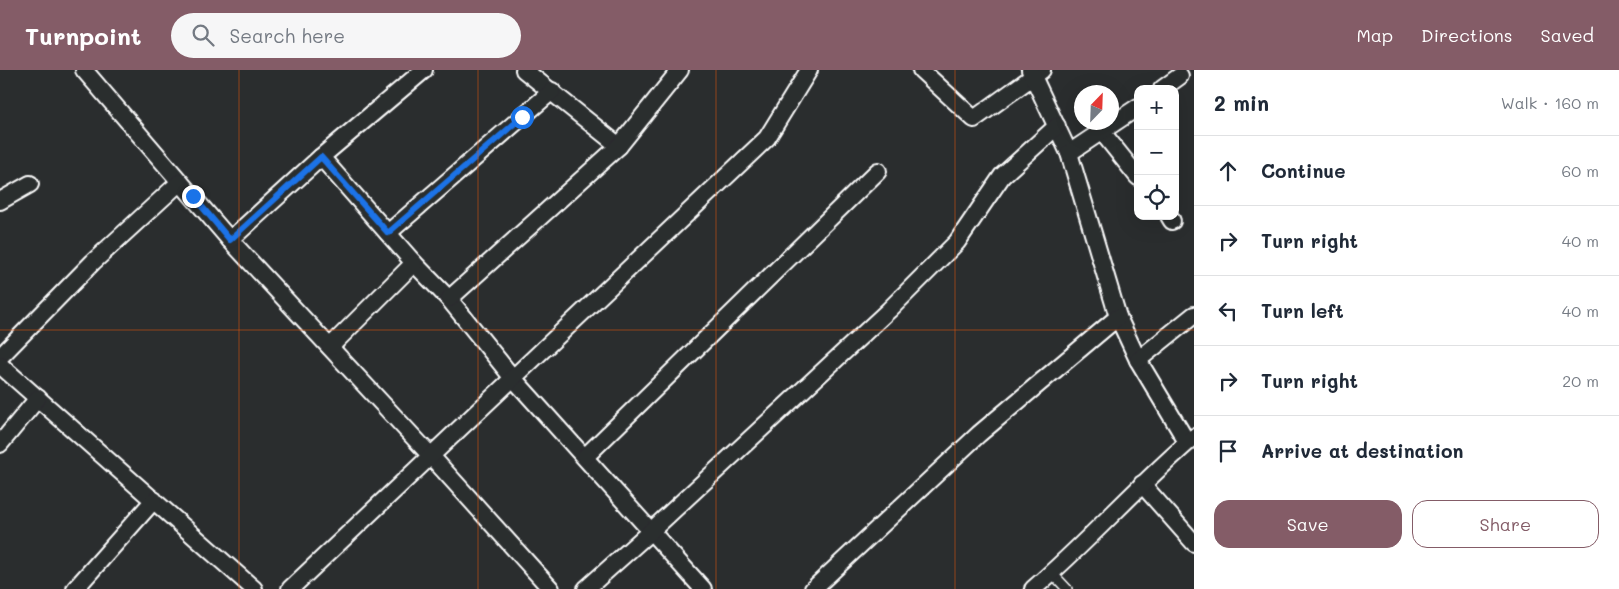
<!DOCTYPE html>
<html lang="en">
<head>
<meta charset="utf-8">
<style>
	body { margin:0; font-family:Mali,sans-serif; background:#f6f6f7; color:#1f2937 }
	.controls { position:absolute; right:15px; top:15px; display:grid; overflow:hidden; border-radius:10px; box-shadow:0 5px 20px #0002 }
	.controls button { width:45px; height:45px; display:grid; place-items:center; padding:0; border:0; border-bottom:1px solid #e0e1e3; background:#fff; color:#1f2937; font:25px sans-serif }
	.compass { position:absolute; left:1074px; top:15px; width:45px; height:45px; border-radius:50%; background:#fff; box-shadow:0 5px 20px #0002; rotate:23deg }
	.stop { position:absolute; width:15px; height:15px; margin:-11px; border:4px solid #1a73e8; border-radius:50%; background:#fff }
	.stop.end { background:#1a73e8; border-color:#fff; box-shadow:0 1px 5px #0008 }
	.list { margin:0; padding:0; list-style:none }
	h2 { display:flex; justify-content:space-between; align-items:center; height:65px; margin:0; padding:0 20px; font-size:21px }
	h2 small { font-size:16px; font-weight:400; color:#747a83 }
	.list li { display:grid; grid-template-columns:32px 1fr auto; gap:15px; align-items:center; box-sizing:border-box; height:70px; padding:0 20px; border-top:1px solid #e0e1e3 }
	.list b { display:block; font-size:19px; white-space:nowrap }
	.list em { font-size:16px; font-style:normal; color:#747a83 }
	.actions { display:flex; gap:10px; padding:15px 20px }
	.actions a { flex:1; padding:11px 0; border:1px solid #845c67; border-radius:15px; text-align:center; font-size:18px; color:#845c67 }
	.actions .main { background:#845c67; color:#fff }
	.icon { flex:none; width:28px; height:28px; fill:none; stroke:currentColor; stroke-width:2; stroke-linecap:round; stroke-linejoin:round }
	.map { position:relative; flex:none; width:1194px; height:519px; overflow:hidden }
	header { display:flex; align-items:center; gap:30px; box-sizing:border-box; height:70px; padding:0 25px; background:#845c67; color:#fff }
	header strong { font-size:24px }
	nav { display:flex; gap:28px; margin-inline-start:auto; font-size:18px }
	.search { width:350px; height:45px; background:#f6f6f7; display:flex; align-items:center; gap:12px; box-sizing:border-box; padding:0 18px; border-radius:28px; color:#747a83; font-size:19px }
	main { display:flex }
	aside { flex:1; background:#fff }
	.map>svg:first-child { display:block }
</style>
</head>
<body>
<header>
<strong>Turnpoint</strong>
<div class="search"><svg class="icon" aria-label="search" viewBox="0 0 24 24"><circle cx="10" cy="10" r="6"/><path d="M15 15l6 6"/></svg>Search here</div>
<nav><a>Map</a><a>Directions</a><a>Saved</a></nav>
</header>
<main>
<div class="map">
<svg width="1194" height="519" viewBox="0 0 1194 519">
	<rect width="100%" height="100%" fill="#2a2d2e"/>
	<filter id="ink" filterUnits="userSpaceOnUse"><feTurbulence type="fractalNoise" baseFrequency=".02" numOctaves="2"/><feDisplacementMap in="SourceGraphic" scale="10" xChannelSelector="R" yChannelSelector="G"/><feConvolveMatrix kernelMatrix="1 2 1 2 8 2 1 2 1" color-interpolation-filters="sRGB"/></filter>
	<g filter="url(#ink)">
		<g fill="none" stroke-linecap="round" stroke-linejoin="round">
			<!-- lane casing -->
			<g stroke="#fff" stroke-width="12">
				<polyline id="lane" points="1052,503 1067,519"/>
			</g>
			<!-- street casing -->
			<g stroke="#fff" stroke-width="20">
				<g id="street">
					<polyline points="84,0 230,170 431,386 551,519"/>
					<polyline points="524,0 619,76"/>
					<polyline points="921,0 974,49 1042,0"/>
					<polyline points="1030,0 1069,83 1118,247 1138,290 1187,372"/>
					<polyline points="1162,19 1180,6"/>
					<polyline points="1102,62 1138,107"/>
					<polyline points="1069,83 1138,37"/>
					<polyline points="321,87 414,193 449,229 512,307 703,519"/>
					<polyline points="0,131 30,114"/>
					<polyline points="1169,146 1172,151"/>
					<polyline points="388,163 552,21"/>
					<polyline points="230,170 321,87 424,0"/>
					<polyline points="449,229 619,76 680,0"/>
					<polyline points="330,277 414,193"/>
					<polyline points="0,287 93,192 180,112"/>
					<polyline points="1138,290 1194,245"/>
					<polyline points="0,295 254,519"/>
					<polyline points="0,374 38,328"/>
					<polyline points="585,387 878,101"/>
					<polyline points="1142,414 1194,473"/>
					<polyline points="75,519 154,430"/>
					<polyline points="290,519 767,68 809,0"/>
					<polyline points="586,519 651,461 889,240 957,172 1002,106 1057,56"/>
					<polyline points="813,519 979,364 1118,247"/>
					<path d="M1033,519C1089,471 1138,415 1194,367"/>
				</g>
			</g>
			<!-- lane -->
			<use href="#lane" stroke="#2a2d2e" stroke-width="9"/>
			<!-- street -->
			<use href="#street" stroke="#2a2d2e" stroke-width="16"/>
		</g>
	</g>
	<g fill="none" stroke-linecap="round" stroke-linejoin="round" filter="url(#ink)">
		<!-- route -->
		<polyline stroke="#1a73e8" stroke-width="6" points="193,126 230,170 321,87 388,163 522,47"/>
	</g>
	<!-- grid -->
	<path fill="none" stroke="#e8590c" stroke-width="1" stroke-opacity="0.55" d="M239,0V519M478,0V519M716,0V519M955,0V519M0,260H1194"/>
</svg>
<div class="controls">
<button>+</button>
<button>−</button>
<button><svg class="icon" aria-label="locate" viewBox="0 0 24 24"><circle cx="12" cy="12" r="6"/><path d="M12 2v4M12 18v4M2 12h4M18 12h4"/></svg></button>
</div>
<svg class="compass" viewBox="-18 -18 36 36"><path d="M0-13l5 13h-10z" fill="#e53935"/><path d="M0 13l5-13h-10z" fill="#747a83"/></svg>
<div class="stop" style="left:522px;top:47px"></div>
<div class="stop end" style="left:193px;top:126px"></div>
</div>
<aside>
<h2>2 min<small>Walk · 160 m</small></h2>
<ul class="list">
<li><svg class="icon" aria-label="ahead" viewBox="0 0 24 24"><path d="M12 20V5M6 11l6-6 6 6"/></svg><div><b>Continue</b></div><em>60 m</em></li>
<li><svg class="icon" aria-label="right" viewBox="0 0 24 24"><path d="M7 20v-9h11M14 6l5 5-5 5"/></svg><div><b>Turn right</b></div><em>40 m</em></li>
<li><svg class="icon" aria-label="left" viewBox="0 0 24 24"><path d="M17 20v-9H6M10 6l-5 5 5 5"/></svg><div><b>Turn left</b></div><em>40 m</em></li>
<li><svg class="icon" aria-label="right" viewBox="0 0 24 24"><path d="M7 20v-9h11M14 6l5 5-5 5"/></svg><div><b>Turn right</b></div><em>20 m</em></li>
<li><svg class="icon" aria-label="arrive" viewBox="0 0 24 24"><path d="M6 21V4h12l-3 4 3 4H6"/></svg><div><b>Arrive at destination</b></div></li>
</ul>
<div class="actions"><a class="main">Save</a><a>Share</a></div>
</aside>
</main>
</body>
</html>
